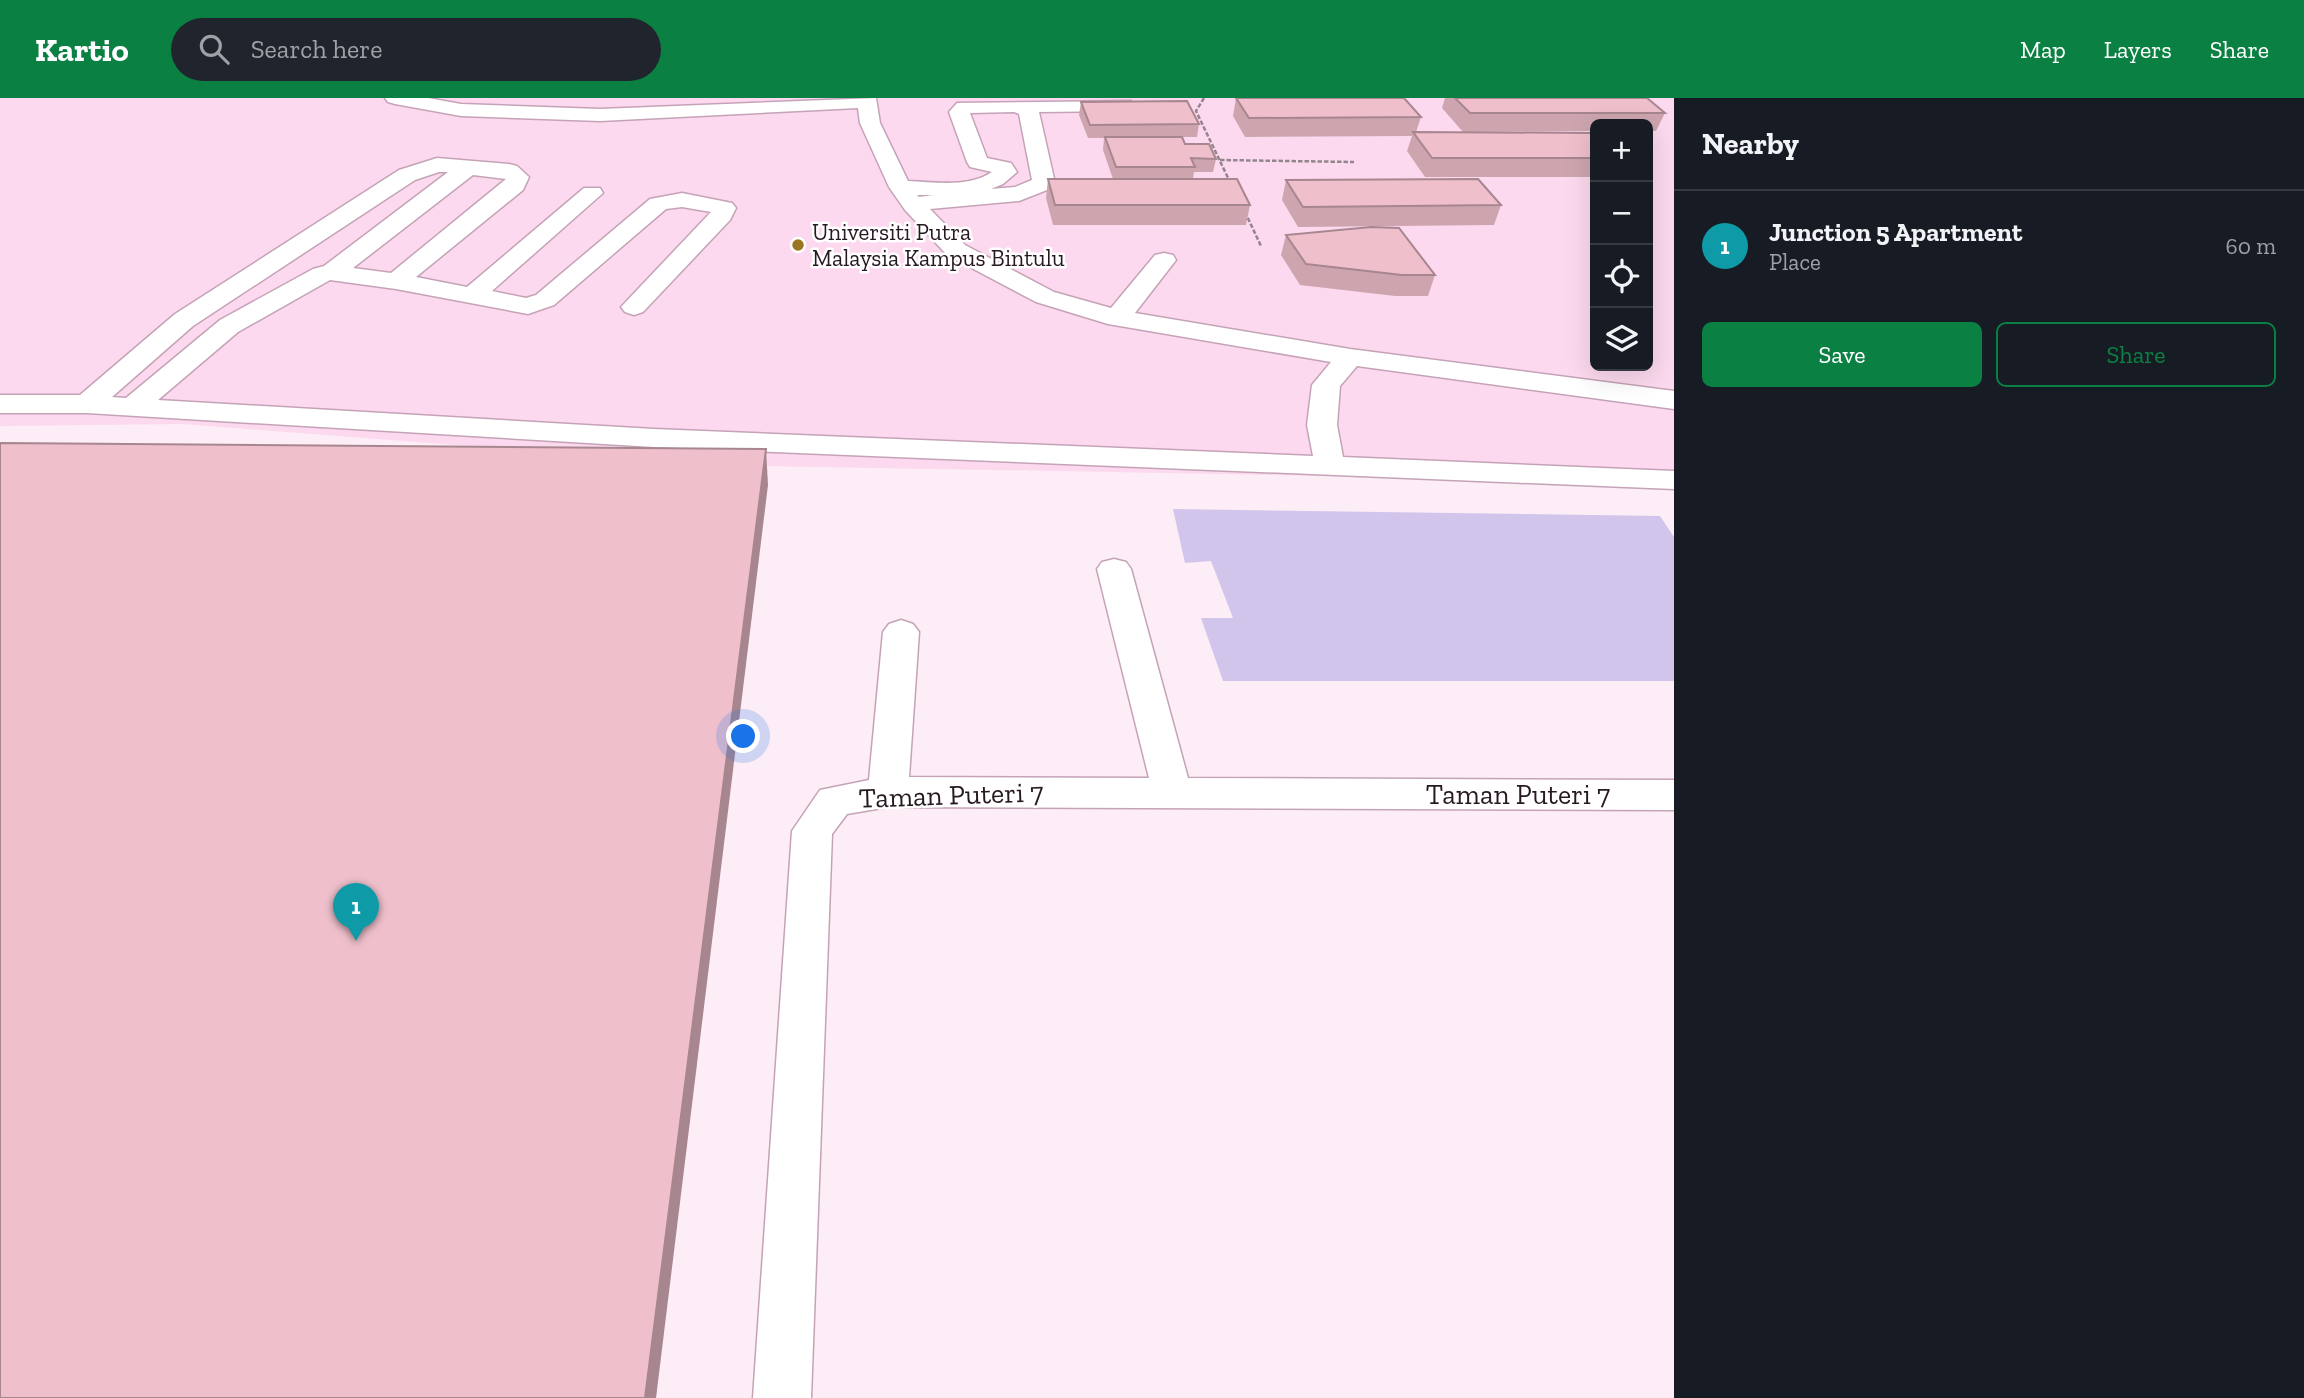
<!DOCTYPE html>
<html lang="en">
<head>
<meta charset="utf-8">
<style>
	body { margin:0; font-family:"Zilla Slab",serif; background:#20242c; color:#f1f3f6 }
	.controls { position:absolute; right:21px; top:21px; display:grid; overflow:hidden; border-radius:10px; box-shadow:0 7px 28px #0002 }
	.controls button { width:63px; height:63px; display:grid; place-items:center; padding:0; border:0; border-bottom:2px solid #363941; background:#171b24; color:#f1f3f6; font:35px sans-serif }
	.you { position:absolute; left:744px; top:639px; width:24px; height:24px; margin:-18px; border:5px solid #fff; border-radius:50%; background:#1a73e8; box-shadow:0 0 0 10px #1a73e833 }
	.badge { display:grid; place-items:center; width:46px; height:46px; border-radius:50%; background:#0b8043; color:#fff; font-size:23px; font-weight:700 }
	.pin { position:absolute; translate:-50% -58px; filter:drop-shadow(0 2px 4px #0008) }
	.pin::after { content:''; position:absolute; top:37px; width:24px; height:21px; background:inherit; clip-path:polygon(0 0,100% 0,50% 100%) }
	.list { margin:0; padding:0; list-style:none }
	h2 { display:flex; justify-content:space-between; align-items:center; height:91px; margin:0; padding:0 28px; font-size:30px }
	h2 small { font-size:23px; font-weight:400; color:#9ea1a6 }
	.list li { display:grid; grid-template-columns:46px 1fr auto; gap:21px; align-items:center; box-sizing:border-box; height:112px; padding:0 28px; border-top:2px solid #363941 }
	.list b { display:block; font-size:26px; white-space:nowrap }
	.list p { margin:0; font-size:23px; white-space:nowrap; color:#9ea1a6 }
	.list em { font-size:23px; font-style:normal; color:#9ea1a6 }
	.actions { display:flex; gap:14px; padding:21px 28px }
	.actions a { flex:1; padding:16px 0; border:2px solid #0b8043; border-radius:10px; text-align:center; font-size:24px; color:#0b8043 }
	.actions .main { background:#0b8043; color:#fff }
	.icon { flex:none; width:38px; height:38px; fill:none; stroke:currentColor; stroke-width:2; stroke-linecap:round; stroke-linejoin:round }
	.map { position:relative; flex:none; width:1674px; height:1300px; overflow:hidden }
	header { display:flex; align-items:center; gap:42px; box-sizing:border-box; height:98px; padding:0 35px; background:#0b8043; color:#fff }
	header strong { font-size:33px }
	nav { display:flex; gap:38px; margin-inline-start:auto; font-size:24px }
	.search { width:490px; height:63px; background:#20242c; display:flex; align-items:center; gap:18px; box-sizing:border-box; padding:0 24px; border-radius:38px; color:#9ea1a6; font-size:26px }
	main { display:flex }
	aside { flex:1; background:#171b24 }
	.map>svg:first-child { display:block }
</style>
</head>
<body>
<header>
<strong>Kartio</strong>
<div class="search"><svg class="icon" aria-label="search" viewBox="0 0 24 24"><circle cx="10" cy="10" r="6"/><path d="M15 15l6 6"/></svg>Search here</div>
<nav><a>Map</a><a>Layers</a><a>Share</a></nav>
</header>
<main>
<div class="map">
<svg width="1674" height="1300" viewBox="0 0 1674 1300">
	<rect width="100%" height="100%" fill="#fcedf6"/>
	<!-- built -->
	<path fill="#fcd9ee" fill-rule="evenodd" d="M0,0H1674V384L712,367L183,326L0,328ZM1595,26H1648V268H1595Z"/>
	<!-- water -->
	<polygon fill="#d2c5ec" points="1173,411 1660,418 1674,439 1674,583 1223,583 1201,520 1233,520 1211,463 1185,465"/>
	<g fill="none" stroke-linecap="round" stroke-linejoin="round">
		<!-- minor casing -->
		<g stroke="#c5a3b7" stroke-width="3">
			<g id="minor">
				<path d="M385,0H428L461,6L600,11L876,0L880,25L908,83C935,84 968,90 992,74L970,69L967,64L949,14L957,5L1131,3L1134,7L1131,11L1124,13L1039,14L1055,85L1052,90L1019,103L930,111L965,147L1054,194L1111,210L1155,157L1164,155L1173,157L1176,162L1135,215L1350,251L1674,293V311L1357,268L1340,288L1337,327L1343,359L1674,373V391L654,349L87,315H0V297H80L175,216L399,72L437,60L509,66L517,68L529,79L523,92L416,179L467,189L584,90H600L603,95L492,193L526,200L536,197L650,101L682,95L732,105L736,110L730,122L643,214L634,217L625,214L621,209L711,114L682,109L666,111L554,207L528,216L396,191L330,182L238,234L158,302L654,331L1313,358L1307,327L1312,287L1331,264L1108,226L1036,204L947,157L905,112L889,89L860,25L858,10L600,23L461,18L395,6L388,4ZM1014,14L1019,16L1032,82L1015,89L991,91L1003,86L1017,74L1011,65L987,60L970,15ZM439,74H448L324,168L313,171L220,222L126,300L112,299L193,228L415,82ZM473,77L506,81L391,175L353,170ZM917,97H933L919,99Z"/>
				<polygon points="1114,461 1126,464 1131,471 1188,680 1674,682 1674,712 888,709 847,716 832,736 811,1300 753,1300 792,733 820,692 869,682 883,534 889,526 901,522 913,526 919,534 909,679 1149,680 1097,471 1102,464"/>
			</g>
		</g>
		<!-- path -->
		<g stroke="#93858d" stroke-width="2.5" stroke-dasharray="4.5 2" stroke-linecap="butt">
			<polyline points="1204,0 1196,13 1230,84"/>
			<polyline points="1220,62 1354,64"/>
			<polyline points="1245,114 1261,148"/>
		</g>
		<!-- minor -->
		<use href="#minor" fill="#fff" fill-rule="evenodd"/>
	</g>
	<!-- wall -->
	<g fill="#cea5af">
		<polygon points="1236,0 1421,19 1416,34 1595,37 1595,79 1425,79 1407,53 1412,38 1245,39 1233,18"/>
		<polygon points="1445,0 1647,0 1665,15 1656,33 1648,33 1648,26 1595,26 1595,33 1463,34 1442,10"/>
		<polygon points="1081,4 1199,26 1197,39 1182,39 1185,46 1216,61 1213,74 1194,74 1193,81 1250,107 1246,127 1053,127 1046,100 1048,81 1113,81 1103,52 1104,40 1088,40 1079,17"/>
		<polygon points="1286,82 1501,107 1494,127 1298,129 1282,102"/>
		<polygon points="1286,137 1435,177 1428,198 1395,198 1300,187 1281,157"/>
	</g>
	<!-- shaded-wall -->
	<polygon fill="#a7868f" points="766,351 768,387 656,1300 645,1300"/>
	<!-- building -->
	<g fill="#efc0cc" stroke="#a7868f" stroke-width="2">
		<polygon points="1236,0 1404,0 1421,19 1249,20"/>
		<polygon points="1455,0 1647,0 1665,15 1470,15"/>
		<polygon points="1187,3 1199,26 1090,27 1081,4"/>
		<polygon points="1413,34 1593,35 1595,37 1595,60 1432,60"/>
		<polygon points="1105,39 1182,39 1185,46 1209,46 1216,61 1191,60 1195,69 1116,69"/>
		<polygon points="1048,81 1237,81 1250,107 1055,107"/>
		<polygon points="1478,81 1501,107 1303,109 1286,82"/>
		<polygon points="1371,129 1399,130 1435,177 1402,177 1306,166 1286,137"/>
		<polygon points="0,345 766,351 645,1300 0,1300"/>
	</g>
	<!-- markers -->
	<circle fill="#9c7522" stroke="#fff" stroke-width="2.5" cx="798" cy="147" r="7"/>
	<g text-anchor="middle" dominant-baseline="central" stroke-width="5" stroke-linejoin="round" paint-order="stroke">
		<!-- far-poi labels -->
		<g font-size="23" fill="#261921" stroke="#fff" text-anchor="start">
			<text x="812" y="134">Universiti Putra<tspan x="812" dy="26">Malaysia Kampus Bintulu</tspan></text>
		</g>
		<!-- street labels -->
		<g font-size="28" fill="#261921" stroke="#fff">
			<text x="1518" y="696">Taman Puteri 7</text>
			<text transform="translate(951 697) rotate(-2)">Taman Puteri 7</text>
		</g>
	</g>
</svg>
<div class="controls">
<button>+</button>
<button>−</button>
<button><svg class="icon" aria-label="locate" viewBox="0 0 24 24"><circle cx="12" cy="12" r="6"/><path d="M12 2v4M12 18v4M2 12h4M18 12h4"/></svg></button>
<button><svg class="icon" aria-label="layers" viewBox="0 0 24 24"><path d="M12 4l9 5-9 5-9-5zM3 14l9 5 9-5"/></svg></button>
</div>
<div class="you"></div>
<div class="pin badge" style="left:356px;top:843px;background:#0f9aa8">1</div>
</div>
<aside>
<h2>Nearby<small></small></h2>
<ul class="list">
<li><span class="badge" style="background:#0f9aa8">1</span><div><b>Junction 5 Apartment</b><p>Place</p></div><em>60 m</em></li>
</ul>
<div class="actions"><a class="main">Save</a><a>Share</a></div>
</aside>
</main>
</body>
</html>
